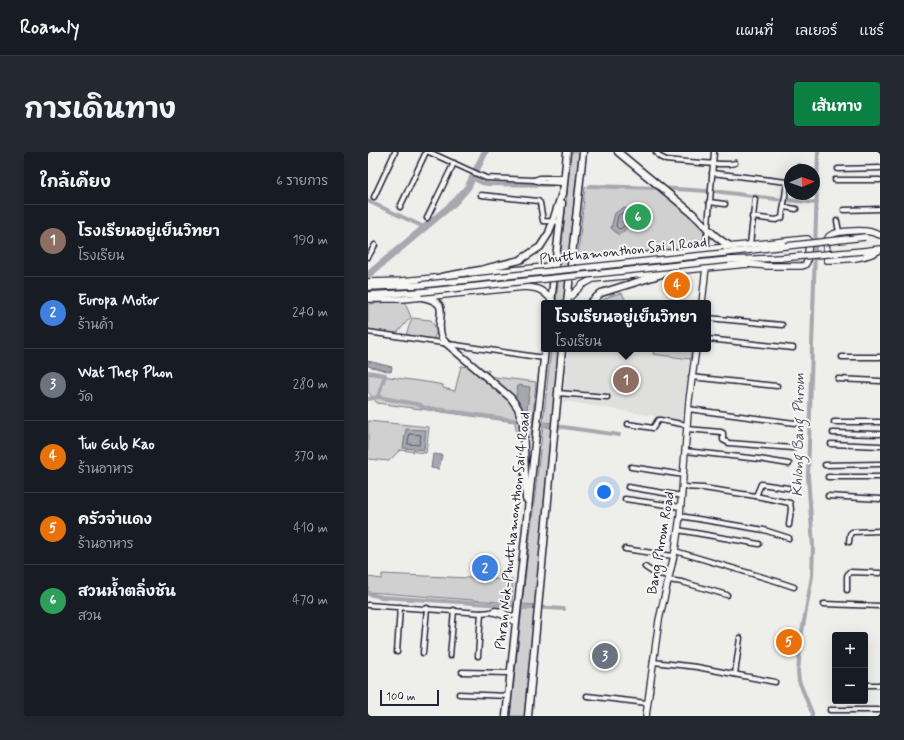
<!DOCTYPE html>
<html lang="th">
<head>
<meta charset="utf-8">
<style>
	body { margin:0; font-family:Mynerve,"Playpen Sans Thai",sans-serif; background:#242831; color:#f1f3f6 }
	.controls { position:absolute; right:12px; bottom:12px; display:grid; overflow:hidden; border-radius:4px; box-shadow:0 4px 16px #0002 }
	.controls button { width:36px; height:36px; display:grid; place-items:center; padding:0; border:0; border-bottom:1px solid #363941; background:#171b24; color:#f1f3f6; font:20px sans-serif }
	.compass { position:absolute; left:416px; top:12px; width:36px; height:36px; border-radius:50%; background:#171b24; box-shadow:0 4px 16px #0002; rotate:88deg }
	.scale { position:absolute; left:12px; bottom:10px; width:59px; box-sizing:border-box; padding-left:4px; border:2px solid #22223b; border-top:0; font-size:11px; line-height:14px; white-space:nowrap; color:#22223b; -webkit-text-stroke:3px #f6f6f2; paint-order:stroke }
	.you { position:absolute; left:236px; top:340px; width:14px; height:14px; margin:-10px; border:3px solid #fff; border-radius:50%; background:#1a73e8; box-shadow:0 0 0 6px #1a73e833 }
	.badge { display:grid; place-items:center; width:26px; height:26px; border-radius:50%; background:#0b8043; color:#fff; font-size:13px; font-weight:700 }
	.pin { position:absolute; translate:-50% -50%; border:2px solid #fff; box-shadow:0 1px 4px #0006 }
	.popup { position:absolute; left:173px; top:148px; width:170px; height:52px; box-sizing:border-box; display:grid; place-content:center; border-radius:4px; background:#171b24; filter:drop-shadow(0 1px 3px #0005); font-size:13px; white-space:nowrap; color:#9ea1a6 }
	.popup b { font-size:15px; color:#f1f3f6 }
	.popup::after { content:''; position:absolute; left:50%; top:100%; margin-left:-8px; border:8px solid transparent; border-top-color:#171b24 }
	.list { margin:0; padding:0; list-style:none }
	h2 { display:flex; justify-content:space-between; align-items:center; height:52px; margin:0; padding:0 16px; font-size:17px }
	h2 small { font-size:13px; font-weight:400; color:#9ea1a6 }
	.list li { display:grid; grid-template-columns:26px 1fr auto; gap:12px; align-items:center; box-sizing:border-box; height:72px; padding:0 16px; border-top:1px solid #363941 }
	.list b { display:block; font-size:15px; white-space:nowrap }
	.list p { margin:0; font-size:13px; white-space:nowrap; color:#9ea1a6 }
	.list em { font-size:13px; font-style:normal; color:#9ea1a6 }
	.map { position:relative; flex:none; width:512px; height:564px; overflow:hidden; border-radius:4px }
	header { display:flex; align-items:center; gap:24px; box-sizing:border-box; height:56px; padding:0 20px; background:#171b24; border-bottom:1px solid #363941 }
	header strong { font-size:19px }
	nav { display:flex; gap:22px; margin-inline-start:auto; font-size:14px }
	.intro { display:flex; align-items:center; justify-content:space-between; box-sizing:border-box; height:96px; padding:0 24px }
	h1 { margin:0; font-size:28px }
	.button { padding:10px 18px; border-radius:4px; background:#0b8043; color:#fff; font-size:14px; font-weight:700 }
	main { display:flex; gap:24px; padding:0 24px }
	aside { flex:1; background:#171b24; border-radius:4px; box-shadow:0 4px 16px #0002 }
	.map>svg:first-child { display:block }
</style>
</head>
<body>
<header>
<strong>Roamly</strong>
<nav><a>แผนที่</a><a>เลเยอร์</a><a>แชร์</a></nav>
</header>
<div class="intro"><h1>การเดินทาง</h1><a class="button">เส้นทาง</a></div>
<main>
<aside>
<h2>ใกล้เคียง<small>6 รายการ</small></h2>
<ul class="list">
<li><span class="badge" style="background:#8d6e63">1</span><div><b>โรงเรียนอยู่เย็นวิทยา</b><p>โรงเรียน</p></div><em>190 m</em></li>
<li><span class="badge" style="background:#3f7fe0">2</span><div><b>Europa Motor</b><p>ร้านค้า</p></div><em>240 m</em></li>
<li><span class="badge" style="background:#6b7280">3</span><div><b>Wat Thep Phon</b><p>วัด</p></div><em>280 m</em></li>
<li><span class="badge" style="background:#e8710a">4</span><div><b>Tuu Gub Kao</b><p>ร้านอาหาร</p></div><em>370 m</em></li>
<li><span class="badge" style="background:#e8710a">5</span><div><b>ครัวจ่าแดง</b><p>ร้านอาหาร</p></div><em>410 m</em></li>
<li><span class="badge" style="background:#2e9e5b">6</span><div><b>สวนน้ำตลิ่งชัน</b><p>สวน</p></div><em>470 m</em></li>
</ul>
</aside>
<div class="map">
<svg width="512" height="564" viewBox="0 0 512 564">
	<rect width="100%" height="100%" fill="#eeeeeb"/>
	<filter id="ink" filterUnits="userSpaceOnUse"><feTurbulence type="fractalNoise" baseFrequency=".025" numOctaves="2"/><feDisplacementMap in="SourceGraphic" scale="8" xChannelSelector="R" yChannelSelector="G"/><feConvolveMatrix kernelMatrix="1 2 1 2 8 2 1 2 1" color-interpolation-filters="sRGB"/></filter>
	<g filter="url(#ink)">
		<!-- built -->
		<polygon fill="#dfdfde" points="200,197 249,197 262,199 263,197 286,197 285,202 322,207 313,270 287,266 287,264 195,249"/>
		<!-- green -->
		<g fill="#d0d0d1" stroke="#797986">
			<polygon points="203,0 211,0 196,151 188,151"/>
			<polygon points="217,35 296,37 336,74 335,94 215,106 210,104"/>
			<polygon points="254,141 259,151 229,151 242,144"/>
			<polygon points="36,149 43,165 28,182 0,177 0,152"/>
			<polygon points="44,166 63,168 69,179 65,188 38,183"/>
			<polygon points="183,197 191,197 184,271 175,270"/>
			<polygon points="286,197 324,197 322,207 285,202"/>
			<polygon points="93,214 121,218 119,224 168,230 163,286 149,283 147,270 9,251 0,240 0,222 65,231 75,233 75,236 87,239"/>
			<polygon points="0,269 61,275 58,301 32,298 21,309 0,307"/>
			<polygon points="175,274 183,276 167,453 154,452"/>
			<polygon points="14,422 145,428 144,451 0,440 0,425 14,427"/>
			<polygon points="154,457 167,457 156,564 142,564"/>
		</g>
		<!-- water -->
		<g fill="#a7a7af" stroke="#727281">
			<path d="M255,56L264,58C264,72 262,74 251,83L243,76L247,61Z"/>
			<polygon points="0,209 24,215 23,220 0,214"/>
			<polygon points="150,233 162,235 159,258 146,256"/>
			<polygon points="38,277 58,278 56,298 35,296"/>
			<polygon points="65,302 74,303 71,317 63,316"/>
		</g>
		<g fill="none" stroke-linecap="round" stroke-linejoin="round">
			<!-- shore -->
			<g stroke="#575769" stroke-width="1">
				<path d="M256,60L260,62C261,69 258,75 251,77L248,74L250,64Z"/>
				<polygon points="42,282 53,283 51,293 40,292"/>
			</g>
			<!-- canal -->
			<g stroke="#a7a7af" stroke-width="4">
				<polyline points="104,26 114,31 120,32 184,33"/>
				<polyline points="222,34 292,36 339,39"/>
				<polyline points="346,39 415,48"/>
				<polyline points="420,48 449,51"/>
				<polyline points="0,49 56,75"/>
				<polyline points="0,220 17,223 10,245 53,253 53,255 251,283"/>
				<polyline points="0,247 10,245"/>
				<polyline points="0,442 14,445 196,457"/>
				<polyline points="444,564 444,561 431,529 430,520 433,486 444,424 445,394 440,324 450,0"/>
			</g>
			<!-- river -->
			<polyline stroke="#a7a7af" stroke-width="7" points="0,123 87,50 100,35 117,0"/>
			<!-- street casing -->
			<g stroke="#22223b" stroke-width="7">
				<g id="street">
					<polyline points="61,0 118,26 166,28"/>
					<path d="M288,0L292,5L298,8C308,9 362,14 367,11"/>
					<polyline points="470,17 512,16"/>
					<polyline points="431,18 431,15"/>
					<polyline points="344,21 419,30 414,66 408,68 384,65"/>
					<polyline points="467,28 512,28"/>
					<polyline points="196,31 172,30 166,28 172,26 196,26"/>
					<polyline points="113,43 170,49 172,51 175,69 192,70"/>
					<polyline points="6,45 27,0"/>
					<polyline points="341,50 357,52"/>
					<polyline points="32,55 58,0"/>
					<polyline points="416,55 428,57"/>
					<polyline points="476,58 512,57"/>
					<polyline points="59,66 86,11"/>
					<polyline points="469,69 471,80"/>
					<polyline points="382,93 387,47"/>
					<polyline points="338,98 346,0"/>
					<polyline points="0,105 7,93"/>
					<polyline points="340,166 414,173"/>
					<polyline points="0,180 176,206"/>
					<polyline points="340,187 425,196"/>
					<polyline points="474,205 512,205"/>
					<polyline points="323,225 409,234"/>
					<polyline points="470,227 512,229"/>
					<polyline points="190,241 239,245"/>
					<polyline points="320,257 434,272"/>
					<polyline points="466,270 512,270"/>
					<polyline points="260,272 285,276 290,268 292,268 319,273"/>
					<polyline points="319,277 353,280 355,281 355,288 361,291 425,296"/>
					<polyline points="465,281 512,282"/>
					<polyline points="463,292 512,294"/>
					<polyline points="317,299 391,307 421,312"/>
					<polyline points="457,313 512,312"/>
					<polyline points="263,315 316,323"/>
					<polyline points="460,325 512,325"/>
					<polyline points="260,335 314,344"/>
					<polyline points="315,335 335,336 388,344 393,332 420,336"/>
					<polyline points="388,344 422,351 423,357 421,373"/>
					<polyline points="460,344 512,347"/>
					<polyline points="257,347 313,355"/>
					<polyline points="312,364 396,378 421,386"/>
					<polyline points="310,378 391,392"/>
					<polyline points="481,390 482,382 484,380 512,379"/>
					<polyline points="257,397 305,404"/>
					<polyline points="307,399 408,429 426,435"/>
					<polyline points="277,415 286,421 301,424"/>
					<polyline points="300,428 314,430 359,443"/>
					<polyline points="479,438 479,424 481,420 512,421"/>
					<polyline points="456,452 512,454"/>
					<polyline points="0,453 113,461 123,460 127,458 134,459 141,464 148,463"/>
					<polyline points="123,460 133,463 148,471"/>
					<polyline points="29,500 32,455"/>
					<polyline points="55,501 59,456"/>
					<polyline points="82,504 86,458"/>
					<polyline points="110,504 113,461"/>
					<polyline points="285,510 329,515 407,530"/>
					<polyline points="94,520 142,521"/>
					<polyline points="367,522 372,486"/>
					<polyline points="497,533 512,533"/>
					<polyline points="91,542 140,544"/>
					<polyline points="219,544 279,551"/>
					<polyline points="462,558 512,558"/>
				</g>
			</g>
			<!-- secondary casing -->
			<g stroke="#22223b" stroke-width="8">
				<g id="secondary">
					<path d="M512,83C509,82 506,81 503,80C495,78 463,78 460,86C457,91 459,100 459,105V108H462C479,107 497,107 512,98"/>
					<polyline points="495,99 512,97"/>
					<polyline points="356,101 418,94"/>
					<polyline points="360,108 412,106"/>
					<polyline points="103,122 176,115 188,110"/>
					<polyline points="0,130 33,129 77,125"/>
					<polyline points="0,135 52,133"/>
					<polyline points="0,143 53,140"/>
					<path d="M0,147H35L157,135C171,136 174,138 184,148"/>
					<polyline points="199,148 214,133 225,127 379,112 400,114 434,114 437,113 439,110 441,90 440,87 438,87 210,110 206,109 204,106"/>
					<polyline points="334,151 338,115"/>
					<polyline points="278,564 291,468 307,399 312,364 321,248 328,197"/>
				</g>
			</g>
			<!-- primary casing -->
			<g stroke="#22223b" stroke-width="9">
				<g id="primary">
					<path d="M250,0C275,21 300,41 325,62C337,73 349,89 365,95"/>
					<polyline points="195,42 199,0"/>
					<polyline points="73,125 112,118 152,108 172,95 181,81 195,38"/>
					<path d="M54,145C85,151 67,164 73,183C73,186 76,189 78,191L143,246L150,256L155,272L158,347"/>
					<polyline points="183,151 194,51"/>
					<polyline points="199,151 215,0"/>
					<polyline points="222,151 233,141 304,119"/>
					<polyline points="138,564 177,197"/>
					<polyline points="160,564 194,197"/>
				</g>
			</g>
			<!-- street -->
			<use href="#street" stroke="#f6f6f2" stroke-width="4"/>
			<!-- secondary -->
			<use href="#secondary" stroke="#f6f6f2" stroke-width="5.5"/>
			<!-- primary -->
			<use href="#primary" stroke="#f6f6f2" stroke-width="6"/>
			<!-- secondary-bridge casing -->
			<g stroke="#22223b" stroke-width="8" stroke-linecap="butt">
				<g id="secondary-bridge">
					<polyline points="418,94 497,85"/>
					<polyline points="412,106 495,99"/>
					<polyline points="52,133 356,101"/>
					<polyline points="53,140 360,108"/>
				</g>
			</g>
			<!-- secondary-bridge -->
			<use href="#secondary-bridge" stroke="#f6f6f2" stroke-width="5.5"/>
		</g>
	</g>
	<g text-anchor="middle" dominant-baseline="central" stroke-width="4" stroke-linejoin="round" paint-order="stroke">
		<!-- street labels -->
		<g font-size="14" fill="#22223b" stroke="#f6f6f2">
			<text transform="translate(255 99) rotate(-6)">Phutthamonthon Sai 1 Road</text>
			<text transform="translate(145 379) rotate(-84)">Phran Nok-Phutthamonthon Sai 4 Road</text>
			<text transform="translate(293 391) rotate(-80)">Bang Phrom Road</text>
		</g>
		<!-- water labels -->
		<g font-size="15" font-style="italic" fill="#575769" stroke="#f6f6f2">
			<text transform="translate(431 283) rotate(-89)">Khlong Bang Phrom</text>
		</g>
	</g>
</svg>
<div class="controls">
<button>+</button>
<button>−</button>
</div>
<svg class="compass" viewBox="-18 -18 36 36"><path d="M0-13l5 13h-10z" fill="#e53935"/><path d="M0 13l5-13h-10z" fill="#9ea1a6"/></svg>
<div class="scale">100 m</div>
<div class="you"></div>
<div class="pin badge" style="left:258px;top:228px;background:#8d6e63">1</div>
<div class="popup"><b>โรงเรียนอยู่เย็นวิทยา</b>โรงเรียน</div>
<div class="pin badge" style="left:117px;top:416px;background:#3f7fe0">2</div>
<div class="pin badge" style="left:237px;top:504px;background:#6b7280">3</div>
<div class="pin badge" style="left:309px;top:133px;background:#e8710a">4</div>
<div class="pin badge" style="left:421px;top:490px;background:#e8710a">5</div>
<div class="pin badge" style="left:270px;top:65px;background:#2e9e5b">6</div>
</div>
</main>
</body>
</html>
